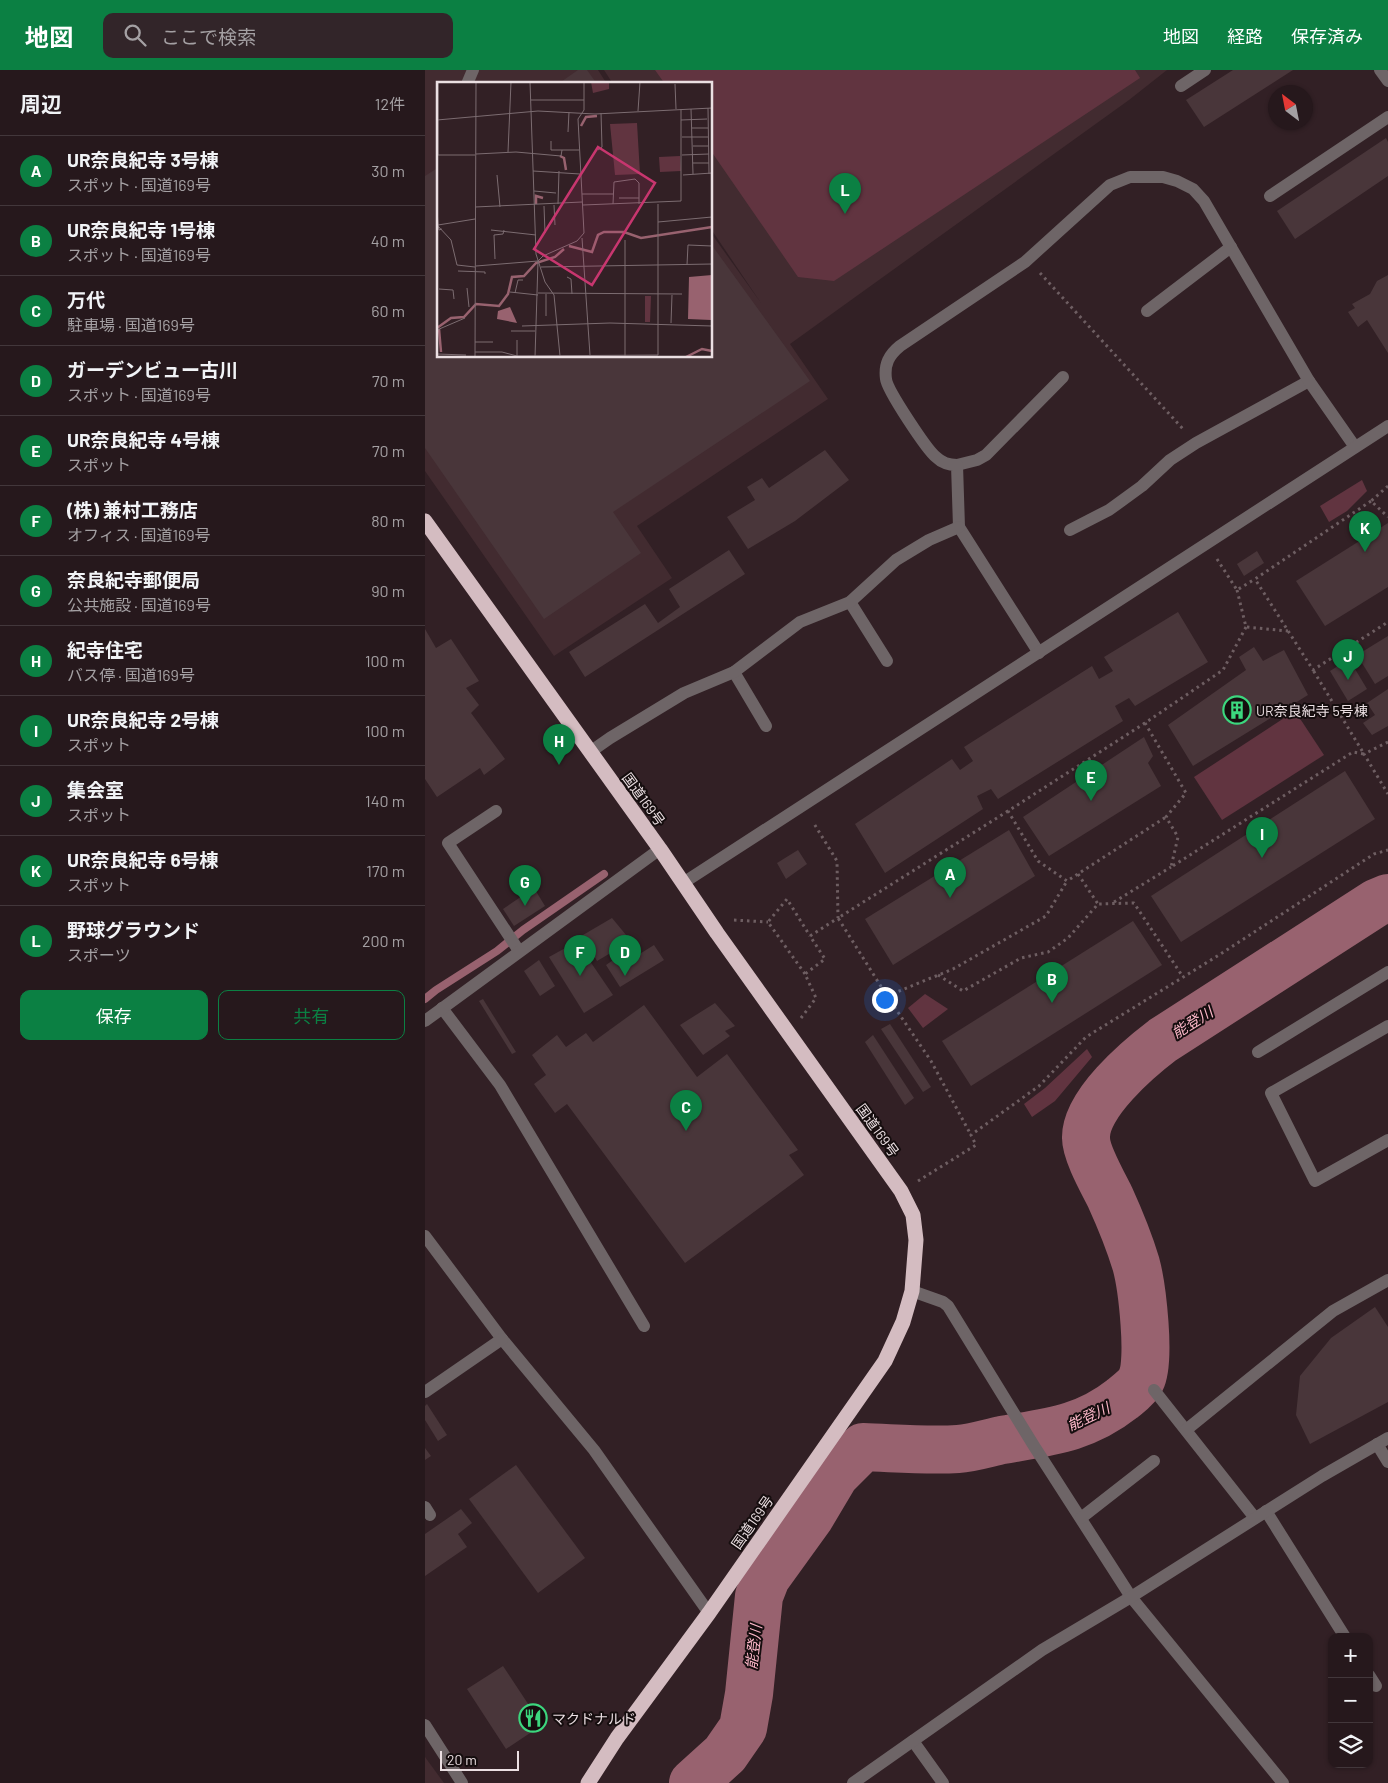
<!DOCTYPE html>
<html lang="ja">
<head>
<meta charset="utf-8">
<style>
	body { margin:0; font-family:Barlow,"Noto Sans JP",sans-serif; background:#322529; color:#f1f3f6 }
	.controls { position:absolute; right:15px; bottom:15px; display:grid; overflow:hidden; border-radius:10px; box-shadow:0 1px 4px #0004 }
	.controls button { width:45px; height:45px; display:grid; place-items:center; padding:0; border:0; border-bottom:1px solid #42373b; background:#26181c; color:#f1f3f6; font:25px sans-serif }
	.compass { position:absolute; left:843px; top:15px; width:45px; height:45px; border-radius:50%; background:#26181c; box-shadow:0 1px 4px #0004; rotate:328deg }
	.scale { position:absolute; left:15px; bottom:12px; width:79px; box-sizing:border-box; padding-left:5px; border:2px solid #ebdfe2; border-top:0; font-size:14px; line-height:18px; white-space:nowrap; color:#ebdfe2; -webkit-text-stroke:4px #150d0e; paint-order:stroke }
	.you { position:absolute; left:459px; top:929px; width:18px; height:18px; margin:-12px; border:4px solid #fff; border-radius:50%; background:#1a73e8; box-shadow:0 0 0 8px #1a73e833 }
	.badge { display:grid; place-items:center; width:32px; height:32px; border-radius:50%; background:#0b8043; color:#fff; font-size:16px; font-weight:700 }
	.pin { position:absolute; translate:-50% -41px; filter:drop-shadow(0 1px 2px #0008) }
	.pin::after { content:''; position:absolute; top:26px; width:18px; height:15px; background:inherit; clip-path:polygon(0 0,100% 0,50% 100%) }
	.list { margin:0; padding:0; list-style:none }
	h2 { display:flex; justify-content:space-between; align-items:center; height:65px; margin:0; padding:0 20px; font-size:21px }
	h2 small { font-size:16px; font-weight:400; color:#a4a0a3 }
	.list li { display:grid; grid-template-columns:32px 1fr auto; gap:15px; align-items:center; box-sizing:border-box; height:70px; padding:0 20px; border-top:1px solid #42373b }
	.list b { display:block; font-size:19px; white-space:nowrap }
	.list p { margin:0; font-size:16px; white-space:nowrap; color:#a4a0a3 }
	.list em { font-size:16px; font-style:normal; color:#a4a0a3 }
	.actions { display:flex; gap:10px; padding:15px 20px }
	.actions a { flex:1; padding:11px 0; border:1px solid #0b8043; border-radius:10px; text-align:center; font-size:18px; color:#0b8043 }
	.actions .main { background:#0b8043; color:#fff }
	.icon { flex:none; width:28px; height:28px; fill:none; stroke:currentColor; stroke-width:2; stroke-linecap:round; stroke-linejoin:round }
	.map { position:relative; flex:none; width:963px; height:1713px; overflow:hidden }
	header { display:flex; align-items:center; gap:30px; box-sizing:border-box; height:70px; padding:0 25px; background:#0b8043; color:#fff }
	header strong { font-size:24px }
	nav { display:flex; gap:28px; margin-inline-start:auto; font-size:18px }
	.search { width:350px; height:45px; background:#322529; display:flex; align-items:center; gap:12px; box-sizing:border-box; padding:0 18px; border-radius:10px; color:#a4a0a3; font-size:19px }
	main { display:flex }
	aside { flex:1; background:#26181c }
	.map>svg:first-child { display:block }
</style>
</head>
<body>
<header>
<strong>地図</strong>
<div class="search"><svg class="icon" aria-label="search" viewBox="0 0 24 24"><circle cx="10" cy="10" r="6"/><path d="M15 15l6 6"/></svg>ここで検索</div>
<nav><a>地図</a><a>経路</a><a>保存済み</a></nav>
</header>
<main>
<aside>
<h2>周辺<small>12件</small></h2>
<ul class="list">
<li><span class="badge">A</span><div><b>UR奈良紀寺 3号棟</b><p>スポット · 国道169号</p></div><em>30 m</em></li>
<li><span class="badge">B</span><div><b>UR奈良紀寺 1号棟</b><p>スポット · 国道169号</p></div><em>40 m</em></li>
<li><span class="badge">C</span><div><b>万代</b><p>駐車場 · 国道169号</p></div><em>60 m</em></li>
<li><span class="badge">D</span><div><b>ガーデンビュー古川</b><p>スポット · 国道169号</p></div><em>70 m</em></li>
<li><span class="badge">E</span><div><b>UR奈良紀寺 4号棟</b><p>スポット</p></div><em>70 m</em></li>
<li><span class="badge">F</span><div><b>(株) 兼村工務店</b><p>オフィス · 国道169号</p></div><em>80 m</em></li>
<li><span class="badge">G</span><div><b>奈良紀寺郵便局</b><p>公共施設 · 国道169号</p></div><em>90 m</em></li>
<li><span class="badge">H</span><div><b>紀寺住宅</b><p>バス停 · 国道169号</p></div><em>100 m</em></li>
<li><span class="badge">I</span><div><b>UR奈良紀寺 2号棟</b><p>スポット</p></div><em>100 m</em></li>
<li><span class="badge">J</span><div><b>集会室</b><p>スポット</p></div><em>140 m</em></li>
<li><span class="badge">K</span><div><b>UR奈良紀寺 6号棟</b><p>スポット</p></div><em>170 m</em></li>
<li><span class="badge">L</span><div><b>野球グラウンド</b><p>スポーツ</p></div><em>200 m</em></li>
</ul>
<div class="actions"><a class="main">保存</a><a>共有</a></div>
</aside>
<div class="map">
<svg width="963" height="1713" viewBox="0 0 963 1713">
	<rect width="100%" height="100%" fill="#322025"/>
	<!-- built -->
	<g fill="#422b30">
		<polygon points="0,0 173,0 182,14 14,14 14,286 286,286 286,163 336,233 286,159 286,14 188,14 179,0 742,0 704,30 365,274 403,329 212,456 247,508 129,586 0,401"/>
		<polygon points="0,1687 19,1713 0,1713"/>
	</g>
	<!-- green -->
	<g fill="#613440">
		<polygon points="230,0 710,0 715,8 409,211 373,207 286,81 286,14 240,14"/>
		<polygon points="937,410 942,421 922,441 904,452 895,436"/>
		<polygon points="870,641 899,685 797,750 769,707"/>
		<polygon points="500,924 523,939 498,958 483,938"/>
		<polygon points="662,979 667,987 630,1031 607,1047 599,1034 620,1018"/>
	</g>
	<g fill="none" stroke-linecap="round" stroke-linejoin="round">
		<!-- stream -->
		<polyline stroke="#98626f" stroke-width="8" points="0,929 11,920 72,881 98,860 179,804"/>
		<!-- river -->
		<path stroke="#98626f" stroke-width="48" d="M268,1713L300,1684L318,1658L324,1624L334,1526L341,1508L385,1447L410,1405L438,1377C469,1378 502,1381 533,1379C547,1378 563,1373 577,1370C623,1362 659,1359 697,1329C703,1324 712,1318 716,1310C726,1291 717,1216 711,1194C704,1171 695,1149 685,1127C678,1113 661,1083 661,1068C660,1034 713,989 738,970L951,833L963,828"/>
	</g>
	<!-- building -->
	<g fill="#49363a">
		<polygon points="153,0 162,0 172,14 133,14"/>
		<polygon points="808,0 868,0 779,57 761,30"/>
		<polygon points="961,68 963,72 963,106 870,169 852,141"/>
		<polygon points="14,97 14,286 286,286 286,174 385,311 188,442 216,483 119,549 0,378 0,106"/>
		<polygon points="963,205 963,283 942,250 933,257 923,242 930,238 927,234 945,224 952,211"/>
		<polygon points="400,380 424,410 370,451 323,479 302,447 330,430 322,417 337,408 344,418"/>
		<polygon points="963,453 963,517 900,556 871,511"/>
		<polygon points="304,480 320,504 160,607 144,582 220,534 233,553 255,537 244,519"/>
		<polygon points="832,481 839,493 819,506 812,494"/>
		<polygon points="753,542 783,592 710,636 704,628 690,636 698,651 573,729 566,719 552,726 558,739 460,803 430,754 527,689 535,700 548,691 539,677 667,596 674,609 688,601 679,587"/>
		<polygon points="0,559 11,578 26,569 54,611 41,618 54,635 46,643 80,689 59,705 55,698 12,727 0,709"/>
		<polygon points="963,566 963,606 950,614 932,585"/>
		<polygon points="829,577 838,591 859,580 883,625 768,696 743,655 821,600 814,587"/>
		<polygon points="924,589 942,619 923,631 905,601"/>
		<polygon points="963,619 963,656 947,665 938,653 950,645 942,633"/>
		<polygon points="719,667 728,686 723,693 736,716 624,786 598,747"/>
		<polygon points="920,701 950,749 756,872 726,826"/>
		<polygon points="584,760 610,806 468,895 440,849"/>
		<polygon points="373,780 382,794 361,809 352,793"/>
		<polygon points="109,818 120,836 89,856 78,839"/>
		<polygon points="187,848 206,871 172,891 158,865"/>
		<polygon points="708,851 737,895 546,1016 517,971"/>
		<polygon points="229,875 239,890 195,917 181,895 191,888 197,895"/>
		<polygon points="144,876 156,878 188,925 159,943 124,887"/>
		<polygon points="114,890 130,916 115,926 99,901"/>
		<polygon points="58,929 91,982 87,984 54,931"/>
		<polygon points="290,933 310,956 300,961 305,966 278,985 255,955"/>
		<polygon points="219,935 272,1007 302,984 373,1080 364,1085 379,1105 260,1193 142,1034 130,1043 109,1014 121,1005 107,985 132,965 141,977 161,963 168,972"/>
		<polygon points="465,954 506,1017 498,1022 456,959"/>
		<polygon points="448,965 489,1028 480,1035 440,972"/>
		<polygon points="950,1237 963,1257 963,1332 885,1374 871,1345 875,1306 906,1268"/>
		<polygon points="2,1334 22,1365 13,1371 0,1350 0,1336"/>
		<polygon points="0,1378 6,1386 0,1390"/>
		<polygon points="91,1395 160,1488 113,1523 44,1429"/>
		<polygon points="36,1439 47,1453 33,1464 42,1477 0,1506 0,1464"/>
		<polygon points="78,1596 117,1655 81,1679 42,1619"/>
	</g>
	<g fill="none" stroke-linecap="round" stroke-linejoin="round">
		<!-- path -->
		<g stroke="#6e5e62" stroke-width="3" stroke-dasharray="2.5 4" stroke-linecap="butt">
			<polyline points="615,203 758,359"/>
			<polyline points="963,416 946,431 963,447"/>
			<polyline points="946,431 830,509 888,600 963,552"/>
			<polyline points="792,489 812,520 830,509"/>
			<polyline points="812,520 821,557 863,561"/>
			<polyline points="821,557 798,600 720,653 761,723 741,747 753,767 746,797 928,682 939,684 888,600"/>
			<polyline points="720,653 583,741 613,791 642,811 741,747"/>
			<polyline points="963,672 939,684 963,724"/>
			<polyline points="583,741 413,848 462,926 528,899 621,846 642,811"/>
			<polyline points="653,804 673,834"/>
			<polyline points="689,832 746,797"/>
			<polyline points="309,850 343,852"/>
			<polyline points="380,904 343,852 362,829 385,866"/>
			<polyline points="513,905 538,921 596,888 623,882 643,868 673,834 709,833 758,907"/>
			<polyline points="462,926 506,991 546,1065"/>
			<polyline points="376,948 391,928 380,904 400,889 385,866 413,848 412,791 388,752"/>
			<polyline points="493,1111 551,1075 546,1065 614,1016 661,967 794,885 949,784 963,780"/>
		</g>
		<!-- minor -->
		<g stroke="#6e6567" stroke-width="12">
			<polyline points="955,0 963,11"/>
			<polyline points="42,14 48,0"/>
			<polyline points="756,16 780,0"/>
			<polyline points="845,126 963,47"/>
			<polyline points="722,241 806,177"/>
			<polyline points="532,395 552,390 561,385 638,307"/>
			<polyline points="645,460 684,440 717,416 745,390 771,373 884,311"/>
			<polyline points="425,532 462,591"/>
			<path d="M614,583L534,457L532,395C524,395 517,393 511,387C502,380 462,320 461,309C459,294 464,285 475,276L600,192L685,115L705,107H738L752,111L768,119L779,131L884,311L930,377"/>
			<polyline points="309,602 341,656"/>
			<polyline points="165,682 185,668 259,623 309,602 375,552 425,532 471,490 504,470 534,457"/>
			<polyline points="71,741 23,773 94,881"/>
			<polyline points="258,813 963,356"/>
			<polyline points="17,938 75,1015 219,1256"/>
			<polyline points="0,951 235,779"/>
			<polyline points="963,956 846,1023 890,1111 963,1070"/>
			<polyline points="833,982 963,902"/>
			<polyline points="0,1166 77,1269 169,1380 284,1543"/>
			<polyline points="487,1221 518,1232 523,1236 609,1376 706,1527 858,1713"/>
			<polyline points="729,1320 830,1448"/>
			<polyline points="0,1322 77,1269"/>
			<polyline points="761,1360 908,1241 963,1210"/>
			<polyline points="952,1374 963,1392"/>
			<polyline points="0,1437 5,1445"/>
			<polyline points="841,1441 920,1567"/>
			<polyline points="656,1448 729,1391"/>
			<polyline points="944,1605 951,1616"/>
			<polyline points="0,1655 37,1713"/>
			<polyline points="488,1671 518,1713"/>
			<polyline points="428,1713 617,1580 706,1527 897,1406 963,1368"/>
		</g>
		<!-- highway -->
		<polyline stroke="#d4bcc1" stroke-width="15" points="0,451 235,779 292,863 476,1121 488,1145 491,1170 487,1221 478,1252 460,1291 284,1543 192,1668 163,1713"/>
	</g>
	<!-- icons -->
	<defs>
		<g id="building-ring" transform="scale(1.4375)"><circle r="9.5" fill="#150d0e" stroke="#3cd77e" stroke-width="1.5"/><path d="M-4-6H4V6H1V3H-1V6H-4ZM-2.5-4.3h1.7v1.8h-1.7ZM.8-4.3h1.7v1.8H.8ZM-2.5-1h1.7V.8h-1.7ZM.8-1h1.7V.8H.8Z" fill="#3cd77e"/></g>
		<g id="restaurant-ring" transform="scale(1.4375)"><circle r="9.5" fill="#150d0e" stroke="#3cd77e" stroke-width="1.5"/><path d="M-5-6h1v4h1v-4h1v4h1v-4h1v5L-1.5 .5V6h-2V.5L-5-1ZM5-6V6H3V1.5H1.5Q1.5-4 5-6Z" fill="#3cd77e"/></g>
	</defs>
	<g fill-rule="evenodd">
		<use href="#building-ring" x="812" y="640"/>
		<use href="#restaurant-ring" x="108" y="1648"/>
	</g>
	<g text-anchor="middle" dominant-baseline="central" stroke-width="4" stroke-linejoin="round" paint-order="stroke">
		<!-- poi labels -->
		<g font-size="14" fill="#ebdfe2" stroke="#150d0e" text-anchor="start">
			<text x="831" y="640">UR奈良紀寺 5号棟</text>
			<text x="127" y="1648">マクドナルド</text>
		</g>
		<!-- street labels -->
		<g font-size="14" fill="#ebdfe2" stroke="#150d0e">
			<text transform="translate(219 729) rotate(54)">国道169号</text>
			<text transform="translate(453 1060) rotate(54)">国道169号</text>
			<text transform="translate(327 1452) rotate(-55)">国道169号</text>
		</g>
		<!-- water labels -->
		<g font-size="15" font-style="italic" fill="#fcb7c8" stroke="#150d0e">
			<text transform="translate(767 952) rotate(-32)">能登川</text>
			<text transform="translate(663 1346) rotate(-25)">能登川</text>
			<text transform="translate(328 1577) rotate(-83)">能登川</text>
		</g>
	</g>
	<!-- overview -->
	<g transform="translate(12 12)">
		<rect width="275" height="275" fill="#322025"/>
		<path d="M154,0H172V7L156,11ZM200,41L203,92L178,93L173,42ZM243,74L244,89L223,90L222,75ZM208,214H214L213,240H208Z" fill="#613440"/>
		<path d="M275,193L274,238L251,237L252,195ZM73,225L80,241L60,237L61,229Z" fill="#98626f"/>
		<path fill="none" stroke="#98626f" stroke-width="2.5" d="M144,44L149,35L160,34M123,74L127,76L129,88M99,122V114L106,116M132,164L155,170L161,153L167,150H187L204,156L275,145M0,246L14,236L27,235L39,222L62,224L71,212L75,195L87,194L99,181L118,175L127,167M2,247L4,270M249,275L265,267L275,269"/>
		<path fill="none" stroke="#7c6c71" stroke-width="1" d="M1,0V73M93,0L99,172L108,200L117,213L123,274M238,2L239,27M94,18H147M271,26L272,92M254,27L256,92M201,29L203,0M0,38L101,29L158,32L275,26M244,38L270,37M255,46H271M131,50L132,30M245,55H271M114,59V68H125M256,64H272M161,68L165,65L164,31M71,70L74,0M39,72L79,70L124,74L125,68H142M1,73H38M245,73L272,72M256,81H272M96,89L143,92M60,93L63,125M246,93L275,91M97,109L119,111M145,112H176M182,116H202M121,122L122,89M176,122L177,100L198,97L202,101V122M117,123L118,143M146,123L244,119V27M107,124L108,151M38,125L145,120M0,126L1,143M221,140L275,135M0,143L14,158L20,183L38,185M5,147L2,148L1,143L38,137M54,148L99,153M145,156L153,273M188,158V275M58,177L57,153L66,152L67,148M250,183L251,163L275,164M39,184L101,179M104,185L275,182M0,189V242M21,189L48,190V192M130,195L134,197L135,212M30,206L32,225M2,207L16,208L17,217M73,210L101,213M78,211L81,198H86M101,211L245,212M109,212V234M234,241L235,213M85,244L173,241L275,244M0,248L28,236M74,249H98M80,258V274M38,260H56M38,270H65L80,274L221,273V122M0,272L29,273M38,275L39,0M98,275L101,179L106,174L140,159L147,151L141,37L147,28V0"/>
		<path fill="#c8366f" fill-opacity="0.15" stroke="#c8366f" stroke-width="2.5" d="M161,65L218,101L155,203L97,167Z"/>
		<rect width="275" height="275" fill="none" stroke="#ebdfe2" stroke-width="2.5"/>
	</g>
</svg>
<div class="controls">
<button>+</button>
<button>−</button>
<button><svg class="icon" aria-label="layers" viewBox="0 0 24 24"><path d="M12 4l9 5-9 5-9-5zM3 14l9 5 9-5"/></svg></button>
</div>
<svg class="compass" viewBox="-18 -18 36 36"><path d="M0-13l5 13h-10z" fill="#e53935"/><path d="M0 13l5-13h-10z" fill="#a4a0a3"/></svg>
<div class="scale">20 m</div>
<div class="you"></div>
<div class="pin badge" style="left:525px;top:828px">A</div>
<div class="pin badge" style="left:627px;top:933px">B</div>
<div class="pin badge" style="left:261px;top:1061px">C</div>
<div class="pin badge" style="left:200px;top:906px">D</div>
<div class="pin badge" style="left:666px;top:731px">E</div>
<div class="pin badge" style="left:155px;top:906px">F</div>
<div class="pin badge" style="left:100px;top:836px">G</div>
<div class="pin badge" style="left:134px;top:695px">H</div>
<div class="pin badge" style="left:837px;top:788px">I</div>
<div class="pin badge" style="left:923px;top:610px">J</div>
<div class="pin badge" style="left:940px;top:482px">K</div>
<div class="pin badge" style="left:420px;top:144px">L</div>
</div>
</main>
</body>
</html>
